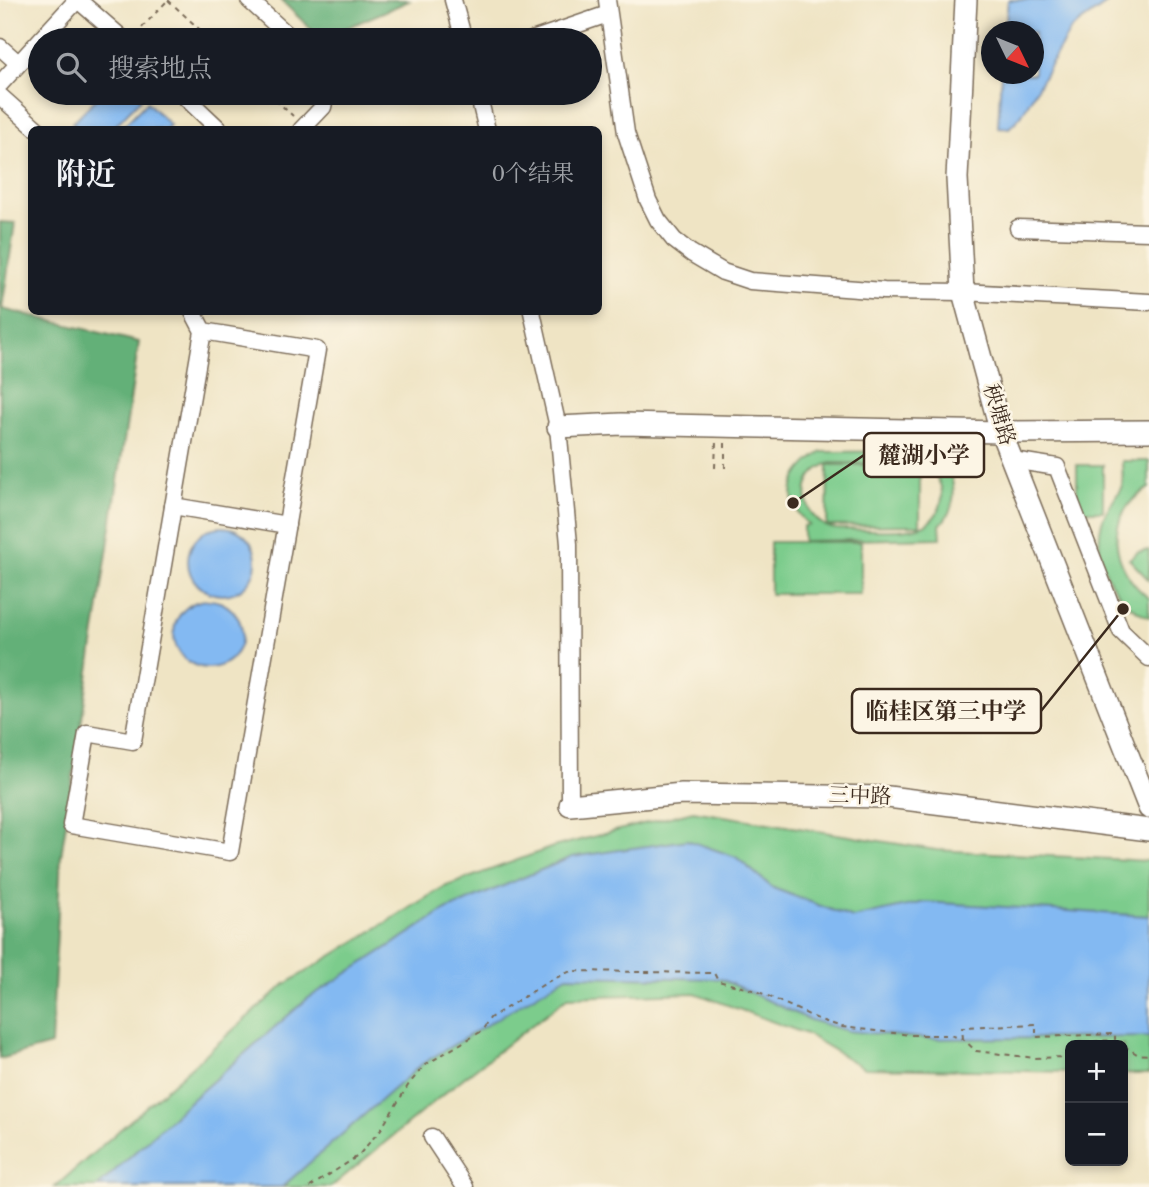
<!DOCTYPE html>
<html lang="zh">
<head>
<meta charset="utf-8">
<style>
	body { margin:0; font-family:"Old Standard TT","Noto Serif SC",serif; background:#20242c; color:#f1f3f6 }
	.controls { position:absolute; right:21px; bottom:21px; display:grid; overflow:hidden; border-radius:10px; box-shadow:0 4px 10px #0003 }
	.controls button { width:63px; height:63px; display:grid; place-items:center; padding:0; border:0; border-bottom:2px solid #363941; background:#171b24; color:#f1f3f6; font:35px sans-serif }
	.compass { position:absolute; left:981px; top:21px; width:63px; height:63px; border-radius:50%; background:#171b24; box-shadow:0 4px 10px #0003; rotate:133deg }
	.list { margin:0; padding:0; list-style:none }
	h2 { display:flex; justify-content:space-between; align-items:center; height:91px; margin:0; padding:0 28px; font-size:30px }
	h2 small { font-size:23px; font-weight:400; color:#9ea1a6 }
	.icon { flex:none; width:38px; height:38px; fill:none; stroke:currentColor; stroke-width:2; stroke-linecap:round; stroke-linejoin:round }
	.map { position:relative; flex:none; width:1149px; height:1187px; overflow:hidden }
	.search { position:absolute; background:#171b24; box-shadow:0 4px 10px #0003; left:28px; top:28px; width:574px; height:77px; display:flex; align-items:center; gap:18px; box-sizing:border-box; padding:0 24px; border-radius:38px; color:#9ea1a6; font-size:26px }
	.panel { position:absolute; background:#171b24; box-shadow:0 4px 10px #0003; left:28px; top:126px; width:574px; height:189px; border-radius:10px }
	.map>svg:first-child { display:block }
</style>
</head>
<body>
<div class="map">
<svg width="1149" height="1187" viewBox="0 0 1149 1187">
	<rect width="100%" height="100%" fill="#fcf5e5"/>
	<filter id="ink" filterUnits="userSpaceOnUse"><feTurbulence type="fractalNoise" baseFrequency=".0143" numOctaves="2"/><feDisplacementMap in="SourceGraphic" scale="14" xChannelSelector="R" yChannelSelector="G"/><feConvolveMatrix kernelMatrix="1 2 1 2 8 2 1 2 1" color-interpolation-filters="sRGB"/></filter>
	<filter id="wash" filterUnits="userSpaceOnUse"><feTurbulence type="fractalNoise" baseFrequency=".00686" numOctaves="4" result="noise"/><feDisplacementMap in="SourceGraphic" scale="28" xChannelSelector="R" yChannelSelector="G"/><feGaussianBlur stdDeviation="1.57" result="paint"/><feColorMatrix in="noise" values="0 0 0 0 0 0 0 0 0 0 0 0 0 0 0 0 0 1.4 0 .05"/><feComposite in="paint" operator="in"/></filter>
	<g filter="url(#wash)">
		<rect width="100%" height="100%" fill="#efe4c4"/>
		<!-- green -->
		<g fill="#7bcc8c" stroke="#5b7b55" stroke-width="2" fill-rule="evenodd">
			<path d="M925,451C956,463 963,502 940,525L941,538L803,541V526L809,525C779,499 793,470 822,452ZM831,463L919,464C931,469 941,479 942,493C943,507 934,523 919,527C898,533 859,529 836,529C801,524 794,473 831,463Z"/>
			<path d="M1122,461H1149V488C1102,514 1110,569 1149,598V617C1113,602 1092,559 1102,522C1106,508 1115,500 1121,488C1124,482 1122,469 1122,461Z"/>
			<polygon points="828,465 920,465 920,525 827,526"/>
			<rect x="1077" y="465" width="26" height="46"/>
			<rect x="770" y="542" width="91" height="52"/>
			<polygon points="1149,550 1149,580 1129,559 1138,552"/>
			<polygon points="693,811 936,850 1149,861 1149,1074 1123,1074 1123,1045 1070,1045 1070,1072 864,1068 806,1034 695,993 568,997 452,1087 331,1187 55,1187 284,985 444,887 553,847"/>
		</g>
		<!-- forest -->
		<g fill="#64b078" stroke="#506d4b" stroke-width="2">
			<polygon points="281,0 411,0 321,39"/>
			<polygon points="0,222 15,223 2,309 139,342 61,856 51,1045 0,1059"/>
		</g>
		<!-- water -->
		<g fill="#83b9f2" stroke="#5f7288" stroke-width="2">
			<polygon points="1008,0 1112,0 1071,29 1021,116 1009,128 998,127 1001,74 1034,74 1034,32 1005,31"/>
			<polygon points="102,93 135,93 141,99 112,129 79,129 72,123"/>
			<polygon points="147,102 170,125 166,129 120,129"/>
			<circle cx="222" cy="561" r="34"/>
			<circle cx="208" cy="634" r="34"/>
			<polygon points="687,840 736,857 773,888 853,918 925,902 1149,916 1149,1037 931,1039 848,1031 810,1020 721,979 567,976 422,1064 282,1187 97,1187 191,1100 307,999 446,910 572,857"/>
		</g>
	</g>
	<g filter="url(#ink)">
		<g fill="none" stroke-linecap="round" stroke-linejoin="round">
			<!-- minor casing -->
			<g stroke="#7a6b58" stroke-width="19">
				<g id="minor">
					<polyline points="78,0 124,40"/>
					<polyline points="249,0 293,40"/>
					<polyline points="453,0 464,40"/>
					<polyline points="607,0 626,133 648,200 658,220 674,240 691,253 723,272 750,281 884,291 963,292 1149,302"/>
					<polyline points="532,40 608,14"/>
					<polyline points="0,47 18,63"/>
					<polyline points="0,84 77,0"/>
					<polyline points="181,93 220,130"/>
					<polyline points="478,93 487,130"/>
					<polyline points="0,96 38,130"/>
					<polyline points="301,130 323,107 326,93"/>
					<polyline points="1018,228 1149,232"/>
					<polyline points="193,312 203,331 133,741 87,733 71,825 230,852 317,350 203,331"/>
					<polyline points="532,312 558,427 569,544 570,805"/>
					<polyline points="1012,460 1057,467 1121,631 1149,658"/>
					<polyline points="173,506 287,525"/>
					<polyline points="432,1137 465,1187"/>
				</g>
			</g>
			<!-- major casing -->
			<g stroke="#7a6b58" stroke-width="24">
				<g id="major">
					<polyline points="966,0 957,178 963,292 1001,432 1149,808"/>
					<polyline points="558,427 622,424 1001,432 1149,431"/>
					<polyline points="570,805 682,794 888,797 1149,830"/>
				</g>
			</g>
			<!-- path -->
			<g stroke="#7a6b58" stroke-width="2" stroke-dasharray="5 5" stroke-linecap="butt">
				<polyline points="168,0 211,40"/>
				<polyline points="135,35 167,1"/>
				<polyline points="268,93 293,116"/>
				<polyline points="715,468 716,441"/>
				<polyline points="725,468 725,441"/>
				<polyline points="963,1039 962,1027 1036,1024 1036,1037 1115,1034 1115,1040"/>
				<path d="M1084,1045C1096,1040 1111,1038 1122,1045"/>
				<polyline points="1124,1046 1137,1054 1149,1055"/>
				<polyline points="310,1187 358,1156 381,1129 409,1084 425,1065 482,1031 490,1018 549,981 571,971 714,973 718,981 757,991 820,1020 842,1027 911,1035 950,1035 963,1039 976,1051 1035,1058 1064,1057 1070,1053"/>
			</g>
			<!-- minor -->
			<use href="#minor" stroke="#fff" stroke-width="16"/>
			<!-- major -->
			<use href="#major" stroke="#fff" stroke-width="21"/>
		</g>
	</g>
	<g text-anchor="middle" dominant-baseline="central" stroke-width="5" stroke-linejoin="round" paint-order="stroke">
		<!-- street labels -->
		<g font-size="21" fill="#3b2a1e" stroke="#fcf5e5">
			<text transform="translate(998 415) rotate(73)">秧塘路</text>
			<text transform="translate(860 797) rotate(2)">三中路</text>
		</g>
	</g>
	<!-- callouts -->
	<path fill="none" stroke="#3b2a1e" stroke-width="2.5" d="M793 503L864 455M1123 609L1041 711"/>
	<g fill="#3b2a1e" stroke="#fcf5e5" stroke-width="2.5">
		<circle cx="793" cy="503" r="7"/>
		<circle cx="1123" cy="609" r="7"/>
	</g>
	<g fill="#fcf5e5" stroke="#3b2a1e" stroke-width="2.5">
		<rect x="864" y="433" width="120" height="44" rx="7"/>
		<rect x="852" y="689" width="189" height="44" rx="7"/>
	</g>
	<g font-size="23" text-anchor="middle" font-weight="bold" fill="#3b2a1e">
		<text x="924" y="463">麓湖小学</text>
		<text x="946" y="719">临桂区第三中学</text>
	</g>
</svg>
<div class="controls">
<button>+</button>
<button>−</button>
</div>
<svg class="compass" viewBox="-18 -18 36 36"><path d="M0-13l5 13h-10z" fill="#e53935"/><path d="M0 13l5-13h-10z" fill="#9ea1a6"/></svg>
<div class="search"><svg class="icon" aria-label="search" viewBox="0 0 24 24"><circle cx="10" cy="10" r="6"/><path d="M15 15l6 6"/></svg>搜索地点</div>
<section class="panel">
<h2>附近<small>0个结果</small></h2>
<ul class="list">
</ul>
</section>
</div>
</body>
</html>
